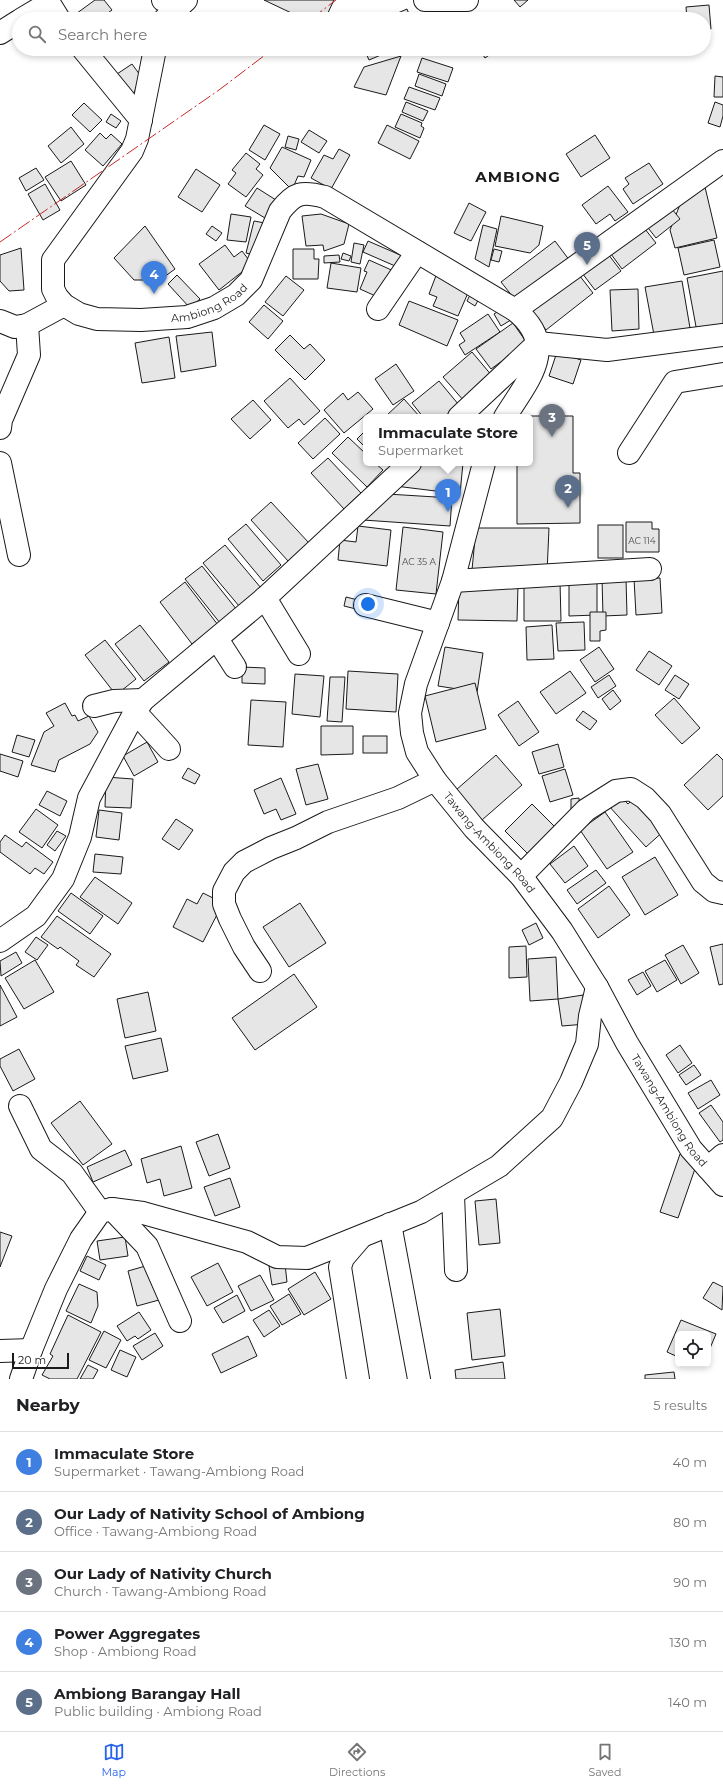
<!DOCTYPE html>
<html lang="en">
<head>
<meta charset="utf-8">
<style>
	body { margin:0; font-family:Montserrat,sans-serif; background:#f2f2f2; color:#202124 }
	.controls { position:absolute; right:12px; bottom:12px; display:grid; overflow:hidden; border-radius:6px; box-shadow:0 2px 6px #0003 }
	.controls button { width:36px; height:36px; display:grid; place-items:center; padding:0; border:0; border-bottom:1px solid #e0e0e0; background:#fff; color:#202124; font:20px sans-serif }
	.scale { position:absolute; left:12px; bottom:10px; width:57px; box-sizing:border-box; padding-left:4px; border:2px solid #1a1a1a; border-top:0; font-size:11px; line-height:14px; white-space:nowrap; color:#1a1a1a; -webkit-text-stroke:3px #fff; paint-order:stroke }
	.you { position:absolute; left:368px; top:604px; width:14px; height:14px; margin:-10px; border:3px solid #fff; border-radius:50%; background:#1a73e8; box-shadow:0 0 0 6px #1a73e833 }
	.badge { display:grid; place-items:center; width:26px; height:26px; border-radius:50%; background:#2563eb; color:#fff; font-size:13px; font-weight:700 }
	.pin { position:absolute; translate:-50% -33px; filter:drop-shadow(0 1px 2px #0008) }
	.pin::after { content:''; position:absolute; top:21px; width:14px; height:12px; background:inherit; clip-path:polygon(0 0,100% 0,50% 100%) }
	.popup { position:absolute; left:363px; top:414px; width:170px; height:52px; box-sizing:border-box; display:grid; place-content:center; border-radius:6px; background:#fff; filter:drop-shadow(0 1px 3px #0005); font-size:13px; white-space:nowrap; color:#757577 }
	.popup b { font-size:15px; color:#202124 }
	.popup::after { content:''; position:absolute; left:50%; top:100%; margin-left:-8px; border:8px solid transparent; border-top-color:#fff }
	.list { margin:0; padding:0; list-style:none }
	h2 { display:flex; justify-content:space-between; align-items:center; height:52px; margin:0; padding:0 16px; font-size:17px }
	h2 small { font-size:13px; font-weight:400; color:#757577 }
	.list li { display:grid; grid-template-columns:26px 1fr auto; gap:12px; align-items:center; box-sizing:border-box; height:60px; padding:0 16px; border-top:1px solid #e0e0e0 }
	.list b { display:block; font-size:15px; white-space:nowrap }
	.list p { margin:0; font-size:13px; white-space:nowrap; color:#757577 }
	.list em { font-size:13px; font-style:normal; color:#757577 }
	.icon { flex:none; width:22px; height:22px; fill:none; stroke:currentColor; stroke-width:2; stroke-linecap:round; stroke-linejoin:round }
	.map { position:relative; flex:none; width:723px; height:1379px; overflow:hidden }
	.search { position:absolute; background:#fff; box-shadow:0 2px 6px #0003; left:12px; right:12px; top:12px; height:44px; display:flex; align-items:center; gap:10px; box-sizing:border-box; padding:0 14px; border-radius:22px; color:#757577; font-size:15px }
	.sheet { height:352px; background:#fff }
	nav { display:flex; justify-content:space-around; align-items:center; box-sizing:border-box; height:56px; border-top:1px solid #e0e0e0; background:#fff; font-size:11px; color:#757577 }
	nav a { display:grid; justify-items:center; gap:2px }
	nav .on { color:#2563eb }
	.map>svg:first-child { display:block }
</style>
</head>
<body>
<div class="map">
<svg width="723" height="1379" viewBox="0 0 723 1379">
	<rect width="100%" height="100%" fill="#fff"/>
	<!-- building -->
	<g fill="#e6e6e6" stroke="#1a1a1a">
		<polygon points="95,0 104,0 112,10 105,15 108,19 75,19 73,16"/>
		<polygon points="264,0 334,0 325,19 304,19"/>
		<polygon points="514,0 528,0 520,7"/>
		<polygon points="709,5 711,29 704,30 704,19 687,19 686,7"/>
		<polygon points="407,9 411,19 384,19"/>
		<polygon points="489,13 494,19 480,19"/>
		<rect x="222" y="15" width="42" height="4"/>
		<polygon points="364,49 387,49 388,52 369,60"/>
		<polygon points="479,49 498,49 485,58"/>
		<polygon points="401,56 386,95 354,87 364,67"/>
		<polygon points="422,58 453,68 448,82 417,72"/>
		<polygon points="132,64 140,75 134,94 117,74"/>
		<polygon points="419,74 446,84 442,96 415,86"/>
		<polygon points="715,76 723,77 723,97 714,97"/>
		<polygon points="409,87 440,98 435,110 404,99"/>
		<polygon points="406,102 428,111 423,121 402,112"/>
		<polygon points="715,102 723,105 723,116 720,127 708,123"/>
		<polygon points="84,103 102,120 90,132 72,115"/>
		<polygon points="111,114 121,121 116,128 106,122"/>
		<polygon points="401,114 422,123 421,126 424,128 420,138 395,127"/>
		<polygon points="264,125 280,134 265,160 249,150"/>
		<polygon points="387,125 419,141 410,159 378,143"/>
		<polygon points="71,127 84,144 61,163 48,146"/>
		<polygon points="309,130 327,141 319,153 301,142"/>
		<polygon points="100,133 106,139 111,134 122,144 103,166 85,150"/>
		<polygon points="595,135 610,158 581,177 566,154"/>
		<polygon points="288,136 299,139 296,150 285,147"/>
		<polygon points="282,147 311,160 304,177 298,176 292,190 270,168"/>
		<polygon points="339,149 350,155 331,189 311,178 324,155 333,159"/>
		<polygon points="246,153 260,164 256,169 263,175 246,197 228,184 236,173 232,170"/>
		<polygon points="71,161 86,185 61,201 45,177"/>
		<polygon points="649,163 663,184 633,204 623,189 629,184 625,178"/>
		<polygon points="36,168 44,180 26,191 19,178"/>
		<polygon points="196,169 220,185 202,212 178,197"/>
		<polygon points="45,184 60,210 43,220 28,194"/>
		<polygon points="608,186 628,212 615,221 610,214 596,224 582,205"/>
		<polygon points="705,187 717,238 675,248 670,230 681,202"/>
		<polygon points="257,188 276,200 265,218 245,206"/>
		<polygon points="469,203 486,212 471,241 454,233"/>
		<polygon points="668,204 680,219 656,238 645,224"/>
		<polygon points="231,214 251,217 246,242 227,240"/>
		<polygon points="321,214 349,224 344,244 324,251 323,245 306,246 302,216"/>
		<polygon points="501,216 543,226 539,245 530,253 495,246"/>
		<polygon points="254,221 265,223 258,256 246,253"/>
		<polygon points="641,224 656,243 622,269 608,250"/>
		<polygon points="483,225 497,229 489,267 475,259"/>
		<polygon points="145,226 175,269 160,280 134,280 114,258"/>
		<polygon points="212,226 222,233 216,241 206,234"/>
		<polygon points="714,240 720,267 684,275 678,248"/>
		<polygon points="368,241 407,258 402,269 363,252"/>
		<polygon points="555,241 570,261 517,302 501,282"/>
		<polygon points="354,243 364,245 360,264 351,262"/>
		<polygon points="225,245 234,257 242,251 252,264 219,290 199,264"/>
		<polygon points="21,248 24,290 9,291 0,281 0,255"/>
		<polygon points="293,249 314,249 314,259 319,259 318,279 293,279"/>
		<polygon points="494,249 502,251 499,262 491,260"/>
		<polygon points="605,250 621,271 595,290 579,269"/>
		<polygon points="343,253 351,256 349,261 341,259"/>
		<polygon points="339,255 340,262 324,263 324,256"/>
		<polygon points="369,260 396,272 380,298 360,289 367,272 364,271"/>
		<polygon points="331,263 361,268 357,292 327,288"/>
		<polygon points="576,271 593,293 546,330 529,308"/>
		<polygon points="723,271 723,327 697,332 687,278"/>
		<polygon points="437,273 471,286 458,316 433,306 437,297 429,294"/>
		<polygon points="177,275 200,299 190,308 168,284"/>
		<polygon points="286,276 304,290 283,316 265,302"/>
		<polygon points="682,281 690,328 654,335 645,287"/>
		<polygon points="638,289 639,329 612,331 610,290"/>
		<polygon points="472,291 481,295 475,306 467,301"/>
		<polygon points="409,301 458,320 447,346 399,325"/>
		<polygon points="264,305 283,321 268,339 249,322"/>
		<polygon points="503,308 514,318 501,326 494,314"/>
		<polygon points="488,314 500,332 465,355 459,345 465,341 460,333"/>
		<polygon points="513,323 527,343 491,369 476,349"/>
		<polygon points="212,332 216,366 181,372 176,336"/>
		<polygon points="290,335 304,349 310,344 325,360 305,380 275,350"/>
		<polygon points="169,337 175,378 142,383 135,343"/>
		<polygon points="472,352 493,377 464,401 443,377"/>
		<polygon points="557,352 581,360 573,384 549,376"/>
		<polygon points="396,364 414,391 393,405 375,379"/>
		<polygon points="290,378 320,411 304,425 299,419 288,428 264,401"/>
		<polygon points="439,381 459,405 444,417 423,417 412,403"/>
		<polygon points="358,392 373,409 344,433 324,410 343,393 348,400"/>
		<polygon points="404,399 420,417 385,417"/>
		<polygon points="253,400 271,420 250,439 231,419"/>
		<polygon points="517,416 573,416 573,473 580,473 580,523 517,524 517,463 530,463 530,417"/>
		<polygon points="325,418 340,434 313,459 298,443"/>
		<polygon points="366,430 366,448 357,439"/>
		<polygon points="348,437 366,454 366,463 375,463 383,470 367,487 332,453"/>
		<polygon points="328,458 361,493 344,509 311,473"/>
		<polygon points="419,463 463,463 460,494 395,486"/>
		<polygon points="387,494 452,498 450,526 363,520"/>
		<polygon points="271,502 309,543 288,561 251,520"/>
		<polygon points="626,522 652,522 652,529 659,529 659,552 626,552"/>
		<polygon points="246,524 281,565 263,581 228,539"/>
		<rect x="598" y="525" width="25" height="33"/>
		<polygon points="358,526 391,530 387,566 338,560 340,540 356,542"/>
		<polygon points="403,527 443,532 436,594 396,590"/>
		<polygon points="476,528 549,528 547,573 472,570"/>
		<polygon points="225,545 261,588 239,606 203,563"/>
		<polygon points="202,566 237,610 220,623 185,579"/>
		<polygon points="660,578 662,613 636,615 634,579"/>
		<polygon points="602,579 626,579 627,615 603,616"/>
		<polygon points="597,580 597,615 569,616 569,581"/>
		<polygon points="185,582 218,625 192,644 160,602"/>
		<polygon points="560,582 561,621 524,621 524,583"/>
		<polygon points="459,584 518,585 517,621 458,620"/>
		<polygon points="346,597 358,600 356,609 344,606"/>
		<polygon points="590,612 606,612 606,630 600,631 600,641 590,641"/>
		<polygon points="584,622 585,650 558,651 556,623"/>
		<polygon points="140,625 169,662 144,681 115,644"/>
		<polygon points="552,625 554,659 527,660 526,627"/>
		<polygon points="105,640 136,679 116,695 85,655"/>
		<polygon points="445,647 483,653 477,692 438,686"/>
		<polygon points="599,647 614,669 595,682 580,660"/>
		<polygon points="649,651 672,666 659,685 636,670"/>
		<polygon points="242,667 265,668 265,684 242,683"/>
		<polygon points="348,671 398,674 396,712 346,709"/>
		<polygon points="570,671 586,693 556,714 540,692"/>
		<polygon points="295,674 324,676 320,717 292,714"/>
		<polygon points="609,675 616,686 598,698 591,687"/>
		<polygon points="675,675 689,684 679,699 665,690"/>
		<polygon points="330,677 345,677 342,722 327,721"/>
		<polygon points="475,683 486,729 436,742 425,696"/>
		<polygon points="613,690 621,701 610,710 602,699"/>
		<polygon points="674,698 700,728 682,744 655,715"/>
		<polygon points="251,700 286,702 283,747 248,745"/>
		<polygon points="518,701 539,732 519,746 498,715"/>
		<polygon points="65,703 72,716 75,715 78,721 89,716 98,732 90,744 59,760 55,772 31,765 44,732 54,726 46,713"/>
		<polygon points="583,711 597,721 590,730 576,720"/>
		<polygon points="321,726 353,726 353,754 321,755"/>
		<polygon points="17,735 35,740 29,757 12,752"/>
		<rect x="363" y="736" width="24" height="17"/>
		<polygon points="147,742 158,762 134,776 123,756"/>
		<polygon points="558,744 564,767 539,774 532,752"/>
		<polygon points="0,754 23,761 18,777 0,771"/>
		<polygon points="717,754 723,760 723,796 708,810 684,785"/>
		<polygon points="496,755 522,785 482,820 456,790"/>
		<polygon points="318,764 328,799 306,805 296,769"/>
		<polygon points="188,768 200,775 195,784 182,778"/>
		<polygon points="565,769 573,795 550,802 542,776"/>
		<polygon points="106,777 133,779 131,808 105,807"/>
		<polygon points="281,778 296,814 281,820 276,809 264,814 254,790"/>
		<polygon points="47,791 67,801 60,816 39,805"/>
		<polygon points="619,795 628,804 636,796 666,829 646,847 608,805"/>
		<polygon points="579,798 580,812 571,812 571,799"/>
		<polygon points="532,804 556,828 529,855 505,831"/>
		<polygon points="36,809 58,825 42,848 19,832"/>
		<polygon points="99,810 122,813 119,840 96,837"/>
		<polygon points="605,812 633,852 607,869 580,830"/>
		<polygon points="176,819 193,830 179,850 162,839"/>
		<polygon points="57,831 66,836 55,851 47,845"/>
		<polygon points="5,835 22,847 26,842 53,862 44,874 35,868 30,874 0,852 0,842"/>
		<polygon points="574,846 588,866 565,883 550,864"/>
		<polygon points="95,854 123,857 121,874 93,872"/>
		<polygon points="655,857 678,895 645,915 622,877"/>
		<polygon points="596,870 606,883 577,904 567,890"/>
		<polygon points="95,877 132,903 118,924 80,897"/>
		<polygon points="609,886 630,915 598,938 578,909"/>
		<polygon points="71,893 103,916 90,934 58,911"/>
		<polygon points="203,893 223,903 203,942 173,927 187,899 197,904"/>
		<polygon points="300,903 326,943 289,967 263,927"/>
		<polygon points="57,916 111,954 94,977 76,965 79,961 60,947 58,949 41,937"/>
		<polygon points="536,923 543,938 529,945 522,930"/>
		<polygon points="36,937 48,945 37,960 25,952"/>
		<polygon points="723,944 723,984 719,985 710,947"/>
		<polygon points="683,945 699,973 681,984 665,955"/>
		<polygon points="526,946 527,977 509,978 509,947"/>
		<polygon points="16,952 22,963 1,976 0,961"/>
		<polygon points="556,957 558,999 530,1001 528,959"/>
		<polygon points="35,960 54,992 24,1009 5,978"/>
		<polygon points="665,960 677,980 657,992 645,971"/>
		<polygon points="643,972 651,986 637,995 628,980"/>
		<polygon points="294,974 317,1007 255,1050 232,1018"/>
		<polygon points="0,985 17,1017 0,1026"/>
		<polygon points="148,992 156,1031 125,1038 117,999"/>
		<polygon points="583,995 586,1024 562,1026 558,999"/>
		<polygon points="161,1038 168,1071 133,1079 125,1046"/>
		<polygon points="680,1045 692,1063 678,1073 666,1055"/>
		<polygon points="19,1049 35,1079 13,1091 0,1066 0,1059"/>
		<polygon points="694,1065 701,1075 686,1085 679,1075"/>
		<polygon points="711,1080 720,1095 698,1109 688,1093"/>
		<polygon points="80,1101 112,1144 83,1165 51,1123"/>
		<polygon points="711,1105 723,1122 723,1140 720,1142 699,1113"/>
		<polygon points="218,1134 230,1168 209,1176 196,1142"/>
		<polygon points="181,1146 192,1188 164,1196 160,1179 147,1183 141,1159"/>
		<polygon points="125,1150 132,1165 93,1182 87,1167"/>
		<polygon points="680,1154 698,1160 678,1218 660,1212"/>
		<polygon points="230,1178 240,1207 215,1216 204,1187"/>
		<polygon points="496,1199 500,1243 479,1245 475,1201"/>
		<polygon points="0,1232 12,1236 0,1267"/>
		<polygon points="125,1237 128,1256 100,1260 97,1241"/>
		<polygon points="87,1256 106,1265 99,1280 80,1271"/>
		<polygon points="218,1263 233,1292 207,1306 191,1277"/>
		<polygon points="285,1264 287,1282 272,1285 269,1266"/>
		<polygon points="149,1265 159,1300 137,1306 128,1271"/>
		<polygon points="315,1272 331,1299 304,1315 288,1289"/>
		<polygon points="260,1275 274,1300 251,1311 238,1286"/>
		<polygon points="713,1282 723,1287 722,1310 703,1298"/>
		<polygon points="79,1284 97,1292 98,1306 91,1323 66,1311"/>
		<polygon points="289,1294 301,1314 282,1325 270,1306"/>
		<polygon points="237,1295 245,1311 223,1323 214,1308"/>
		<polygon points="500,1309 505,1356 472,1360 467,1313"/>
		<polygon points="269,1310 280,1326 264,1337 253,1320"/>
		<polygon points="139,1312 151,1330 138,1339 135,1336 127,1341 117,1326"/>
		<polygon points="68,1315 101,1332 77,1379 50,1379 42,1375 53,1356 50,1354"/>
		<polygon points="681,1320 716,1334 708,1353 708,1334 678,1334 678,1357 667,1352"/>
		<polygon points="104,1331 121,1340 106,1368 89,1360"/>
		<polygon points="155,1333 163,1346 142,1360 133,1346"/>
		<polygon points="248,1336 257,1356 221,1373 212,1354"/>
		<polygon points="120,1350 136,1357 127,1377 111,1370"/>
		<polygon points="503,1362 505,1379 456,1379 455,1370"/>
		<polygon points="88,1365 98,1370 93,1379 80,1379"/>
		<polygon points="674,1372 675,1379 645,1379 645,1375"/>
	</g>
	<g fill="none" stroke-linecap="round" stroke-linejoin="round">
		<!-- minor casing -->
		<g stroke="#1a1a1a" stroke-width="24">
			<g id="minor">
				<polyline points="163,0 177,7"/>
				<polyline points="425,0 467,0"/>
				<polyline points="22,19 49,3 59,19"/>
				<polyline points="0,33 19,21"/>
				<polyline points="83,49 141,120"/>
				<polyline points="378,309 417,252"/>
				<polyline points="515,310 723,161"/>
				<polyline points="0,321 15,327 27,325 64,305"/>
				<polyline points="459,417 538,343 607,350 723,335"/>
				<polyline points="0,428 1,420 29,355 27,325"/>
				<polyline points="629,453 675,382 723,374"/>
				<polyline points="0,463 19,555"/>
				<polyline points="453,581 650,569"/>
				<polyline points="265,598 299,654"/>
				<polyline points="365,605 438,623"/>
				<polyline points="217,639 235,667"/>
				<polyline points="94,706 114,701 143,700"/>
				<polyline points="135,712 169,749"/>
				<polyline points="521,876 586,810 616,791 631,789 645,798 660,814 703,882 714,891 723,893"/>
				<polyline points="0,941 36,916 63,879 80,837 89,798 135,712 143,700 265,598 410,463"/>
				<polyline points="260,971 244,947 230,919 224,904 224,891 234,872 244,862 271,848 296,838 328,822 398,798 435,780"/>
				<polyline points="20,1106 41,1149 72,1173 100,1212"/>
				<polyline points="708,1168 723,1155"/>
				<polyline points="453,1195 456,1270"/>
				<polyline points="112,1209 147,1246 180,1321"/>
				<polyline points="390,1224 419,1379"/>
				<polyline points="0,1351 31,1350"/>
				<polyline points="21,1379 31,1350 56,1289 81,1239 100,1212 112,1209 143,1213 247,1242 277,1257 307,1258 421,1212 499,1166 552,1118 571,1082 587,1044 590,1016 597,987"/>
				<polyline points="358,1379 340,1267 343,1258 361,1237"/>
			</g>
		</g>
		<!-- major casing -->
		<g stroke="#1a1a1a" stroke-width="24">
			<g id="major">
				<polyline points="165,19 186,0"/>
				<path id="s1" d="M155,49L137,139L132,151L53,260V289L57,297L64,305L79,314L97,319L141,320L187,317L214,308L236,295L251,280L280,211C295,192 302,191 325,197L515,310C560,346 528,380 505,417"/>
				<path id="s2" d="M484,463L453,581L416,684L410,713L412,733L417,752L435,780L474,828L521,876L562,931L597,987L627,1043L691,1149L723,1185"/>
			</g>
		</g>
		<!-- minor -->
		<use href="#minor" stroke="#fff" stroke-width="22"/>
		<!-- major -->
		<use href="#major" stroke="#fff" stroke-width="22"/>
		<!-- power -->
		<g stroke="#c62828" stroke-width="1" stroke-dasharray="14 3 2 3" stroke-linecap="butt">
			<polyline points="311,19 336,0"/>
			<polyline points="0,242 219,90 273,49"/>
		</g>
	</g>
	<g text-anchor="middle" dominant-baseline="central" stroke-width="3" stroke-linejoin="round" paint-order="stroke">
		<!-- number labels -->
		<g font-size="9" fill="#4d4d4d">
			<text x="642" y="540">AC 114</text>
			<text x="419" y="561">AC 35 A</text>
		</g>
		<!-- street labels -->
		<g font-size="11" fill="#1a1a1a" stroke="#fff">
			<text stroke="none"><textPath href="#s1" startOffset="440">Ambiong Road</textPath></text>
			<text stroke="none"><textPath href="#s2" startOffset="417">Tawang-Ambiong Road</textPath></text>
			<text stroke="none"><textPath href="#s2" startOffset="741">Tawang-Ambiong Road</textPath></text>
		</g>
		<!-- district labels -->
		<g font-size="15" font-weight="bold" letter-spacing="1" fill="#1a1a1a" stroke="#fff">
			<text x="518" y="176">AMBIONG</text>
		</g>
	</g>
</svg>
<div class="controls">
<button><svg class="icon" aria-label="locate" viewBox="0 0 24 24"><circle cx="12" cy="12" r="6"/><path d="M12 2v4M12 18v4M2 12h4M18 12h4"/></svg></button>
</div>
<div class="scale">20 m</div>
<div class="you"></div>
<div class="pin badge" style="left:448px;top:512px;background:#3f7fe0">1</div>
<div class="popup"><b>Immaculate Store</b>Supermarket</div>
<div class="pin badge" style="left:568px;top:508px;background:#5c6f8a">2</div>
<div class="pin badge" style="left:552px;top:437px;background:#6b7280">3</div>
<div class="pin badge" style="left:154px;top:294px;background:#3f7fe0">4</div>
<div class="pin badge" style="left:587px;top:265px;background:#5c6f8a">5</div>
<div class="search"><svg class="icon" aria-label="search" viewBox="0 0 24 24"><circle cx="10" cy="10" r="6"/><path d="M15 15l6 6"/></svg>Search here</div>
</div>
<section class="sheet">
<h2>Nearby<small>5 results</small></h2>
<ul class="list">
<li><span class="badge" style="background:#3f7fe0">1</span><div><b>Immaculate Store</b><p>Supermarket · Tawang-Ambiong Road</p></div><em>40 m</em></li>
<li><span class="badge" style="background:#5c6f8a">2</span><div><b>Our Lady of Nativity School of Ambiong</b><p>Office · Tawang-Ambiong Road</p></div><em>80 m</em></li>
<li><span class="badge" style="background:#6b7280">3</span><div><b>Our Lady of Nativity Church</b><p>Church · Tawang-Ambiong Road</p></div><em>90 m</em></li>
<li><span class="badge" style="background:#3f7fe0">4</span><div><b>Power Aggregates</b><p>Shop · Ambiong Road</p></div><em>130 m</em></li>
<li><span class="badge" style="background:#5c6f8a">5</span><div><b>Ambiong Barangay Hall</b><p>Public building · Ambiong Road</p></div><em>140 m</em></li>
</ul>
</section>
<nav>
<a class="on"><svg class="icon" aria-label="map" viewBox="0 0 24 24"><path d="M3 6l6-2 6 2 6-2v14l-6 2-6-2-6 2zM9 4v14M15 6v14"/></svg>Map</a>
<a><svg class="icon" aria-label="directions" viewBox="0 0 24 24"><path d="M12 3l9 9-9 9-9-9zM9 14v-3h6M13 9l2 2-2 2"/></svg>Directions</a>
<a><svg class="icon" aria-label="saved" viewBox="0 0 24 24"><path d="M7 4h10v16l-5-4-5 4z"/></svg>Saved</a>
</nav>
</body>
</html>
